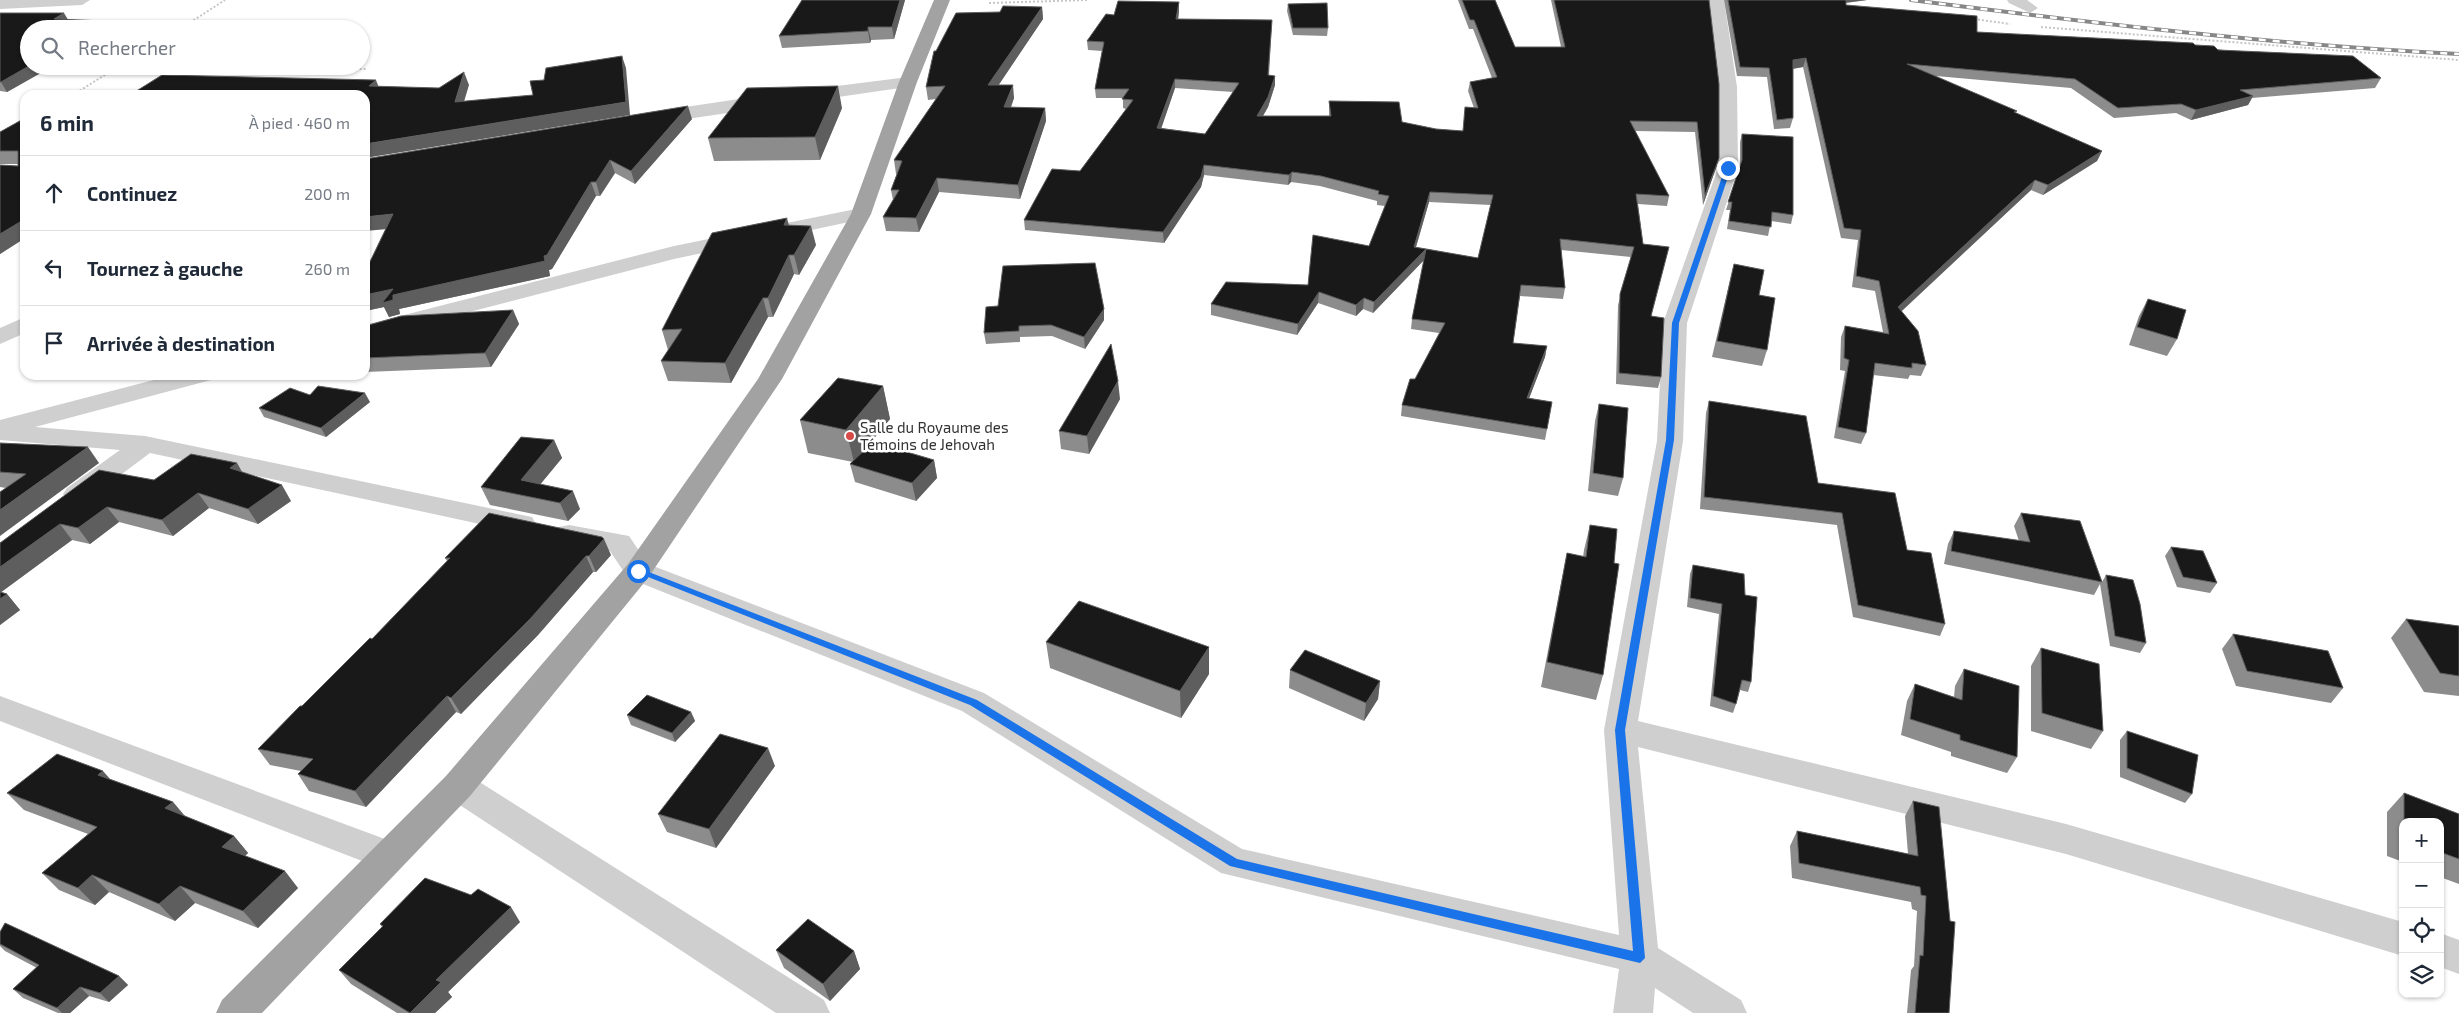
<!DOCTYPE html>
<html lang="fr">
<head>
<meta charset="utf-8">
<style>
	body { margin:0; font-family:"Exo 2",sans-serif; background:#f6f6f7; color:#1f2937 }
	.controls { position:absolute; right:15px; bottom:15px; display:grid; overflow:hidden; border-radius:10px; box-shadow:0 1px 4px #0004 }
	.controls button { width:45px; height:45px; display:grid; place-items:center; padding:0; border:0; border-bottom:1px solid #e0e1e3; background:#fff; color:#1f2937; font:25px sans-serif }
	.stop { position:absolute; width:15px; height:15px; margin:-11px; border:4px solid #1a73e8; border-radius:50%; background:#fff }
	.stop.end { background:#1a73e8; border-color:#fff; box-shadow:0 1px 5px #0008 }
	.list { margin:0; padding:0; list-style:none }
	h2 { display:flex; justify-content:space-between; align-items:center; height:65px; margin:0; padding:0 20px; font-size:21px }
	h2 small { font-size:16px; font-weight:400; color:#747a83 }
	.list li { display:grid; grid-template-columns:32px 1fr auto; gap:15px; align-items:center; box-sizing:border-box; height:75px; padding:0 20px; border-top:1px solid #e0e1e3 }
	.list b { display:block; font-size:19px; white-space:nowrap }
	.list em { font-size:16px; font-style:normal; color:#747a83 }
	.icon { flex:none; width:28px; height:28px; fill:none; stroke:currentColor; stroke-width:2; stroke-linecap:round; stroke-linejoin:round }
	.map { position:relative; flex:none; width:2459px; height:1013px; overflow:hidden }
	.search { position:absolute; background:#fff; box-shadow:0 1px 4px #0004; left:20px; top:20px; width:350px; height:55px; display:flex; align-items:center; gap:12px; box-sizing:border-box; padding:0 18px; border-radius:28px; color:#747a83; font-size:19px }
	.panel { position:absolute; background:#fff; box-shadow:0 1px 4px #0004; left:20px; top:90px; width:350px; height:290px; border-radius:15px }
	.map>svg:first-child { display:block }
</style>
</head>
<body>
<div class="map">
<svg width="2459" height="1013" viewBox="0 0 2459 1013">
	<rect width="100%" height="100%" fill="#fff"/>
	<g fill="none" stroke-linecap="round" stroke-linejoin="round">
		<!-- path -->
		<g stroke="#c6c6c6" stroke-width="2" stroke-dasharray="2 2" stroke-linecap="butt">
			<polyline points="989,3 1089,0"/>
			<polyline points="1974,19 2010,24"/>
			<polyline points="2041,27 2459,60"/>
			<polyline points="180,29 225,0"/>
			<polyline points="288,66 306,70 367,69"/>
			<polyline points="73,95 119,66"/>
		</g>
		<!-- minor -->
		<g fill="#cfcfcf" fill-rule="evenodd">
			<polygon points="0,0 90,0 82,5 0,9"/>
			<polygon points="1708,0 1724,0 1737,87 1738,168 1687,323 1683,441 1638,721 2066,824 2403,922 2403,956 2066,854 1638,747 1658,948 1741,1000 1747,1013 1693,1013 1655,988 1653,1013 1613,1013 1619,969 1221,873 962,711 628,578 610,551 559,541 555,534 559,527 569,525 629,536 648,564 984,693 1242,849 1619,935 1604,730 1657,441 1663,323 1718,168 1719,87"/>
			<polygon points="2007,0 2027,0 2038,8 2030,13 2009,3"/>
			<polygon points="908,77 914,78 917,82 914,86 652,124 645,122 643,118 645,114 652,112 766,95"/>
			<polygon points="861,208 868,210 871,214 868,218 674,259 365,339 365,325 674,246"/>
			<polygon points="25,317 25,333 0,344 0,328"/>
			<polygon points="173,375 214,375 211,380 35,427 145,436 522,515 532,517 536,524 532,531 522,533 150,453 87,500 77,503 67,500 63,494 67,488 120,450 0,440 0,420"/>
			<polygon points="0,696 401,845 406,856 401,867 388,871 0,721"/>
			<polygon points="458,772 470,776 824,1000 830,1013 776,1013 446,796 441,786 446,776"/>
			<polygon points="2440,933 2459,940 2459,974 2440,967"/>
		</g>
		<!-- trunk -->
		<polygon fill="#a2a2a2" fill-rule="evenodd" points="934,0 950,0 917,82 871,214 782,379 648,578 470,796 262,1013 216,1013 222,1000 446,776 628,564 758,379 851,214 899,82"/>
		<!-- rail casing -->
		<g stroke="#878787" stroke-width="4">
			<path id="rail" d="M1911,0C2093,23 2275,45 2459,54"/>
		</g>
		<!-- rail -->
		<use href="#rail" stroke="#fff" stroke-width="2.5" stroke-dasharray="7" stroke-linecap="butt"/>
	</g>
	<!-- wall -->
	<g fill="#8c8c8c" fill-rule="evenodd">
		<polygon points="905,0 894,39 871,40 870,43 782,48 779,36"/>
		<path d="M1458,0H1495L1515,47H1561L1551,0H1709L1719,158L1716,168L1703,205L1695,132L1635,131L1669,196L1667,206L1638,204L1652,316L1661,377L1658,388L1616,384L1618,305L1631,257L1561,250L1565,288L1563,299L1520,296L1513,343L1547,346L1545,357L1529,398L1552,402L1545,440L1401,416L1402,405L1439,333L1411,329L1412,319L1424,260L1373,313L1363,309L1356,316L1318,303L1297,335L1211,315V304L1308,285L1369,246L1385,206L1377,205V201L1320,186L1291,182L1288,185L1204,175L1201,187L1164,243L1025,230L1024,220L1080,171L1126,109L1123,108V98H1096L1095,89L1102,51L1088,50L1087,41L1114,15L1179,2V11L1178,19L1272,20L1269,76L1275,85L1268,107L1263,116H1329V101L1402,122L1436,129L1462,131L1474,108L1468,91L1470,82L1492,78L1473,29H1469ZM1175,88L1233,92L1205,134L1161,128ZM1429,202L1491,205L1478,258L1416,247Z"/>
		<polygon points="1724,0 1867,0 1846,3 1846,5 1977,32 2195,45 2381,78 2375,88 2252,98 2248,105 2191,120 2176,113 2114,118 2071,88 1936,76 2016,113 2102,151 2097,161 2043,195 2031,190 1902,311 1926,365 1921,376 1910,375 1908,379 1873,375 1866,433 1861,444 1834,438 1845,371 1840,370 1841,337 1845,326 1883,332 1875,291 1852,287 1858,240 1841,238 1803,67 1793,69 1793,118 1790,128 1774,129 1767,77 1737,76"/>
		<polygon points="1288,4 1328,28 1327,36 1293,35 1287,11"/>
		<polygon points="1042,7 1043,19 998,85 1014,98 1011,108 1045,108 1046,121 1020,199 939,192 919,232 886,231 883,217 893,200 891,190 897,174 896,174 894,160 936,99 928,100 926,87 1000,12"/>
		<polygon points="0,13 29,66 53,66 7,92 0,91"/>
		<polygon points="842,108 820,160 714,161 708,138"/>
		<polygon points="25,118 25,238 0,254 0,165 18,166 18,164 0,164 0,132"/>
		<polygon points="692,119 635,184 615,173 600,196 596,196 552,269 549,270 550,276 399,309 400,314 389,317 384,307 365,311 365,272 386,229"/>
		<polygon points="1742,134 1793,215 1791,224 1771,221 1768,236 1727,229 1730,210 1726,210 1740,167 1740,142"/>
		<polygon points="789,226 816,245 799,275 794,274 773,317 768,317 731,383 668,381 661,361 668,350 662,330"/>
		<polygon points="1734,264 1767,350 1762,366 1712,357 1730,280"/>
		<polygon points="2148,299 2177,339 2167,356 2129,345 2139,316"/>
		<polygon points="1104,309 1104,320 1085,349 1052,336 1020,337 1020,342 986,344 984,333"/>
		<polygon points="513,310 519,324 491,367 365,372 365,326"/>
		<polygon points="883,386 890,419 862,453 934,460 937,478 916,501 855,482 850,464 853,462 808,453 800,420"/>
		<polygon points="310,395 370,402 326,437 264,417 259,408"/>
		<polygon points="1120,399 1089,454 1061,449 1059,431"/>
		<polygon points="1709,401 1907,550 1945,624 1940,636 1853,617 1837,525 1700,509 1706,413"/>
		<polygon points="1599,404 1623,478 1618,496 1588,491 1595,421"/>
		<polygon points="554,440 562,458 540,484 580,509 568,521 490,505 481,487"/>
		<polygon points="0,443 99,463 6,488 0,487"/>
		<polygon points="237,463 242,472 291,501 258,524 209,508 173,536 119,522 90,544 72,540 1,592 7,594 20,610 0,625 0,543 154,480"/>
		<polygon points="2021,513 2102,582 2106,575 2146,643 2140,653 2110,646 2100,584 2094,595 1944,564 1948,544 1954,531 2019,541 2014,526"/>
		<polygon points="1590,525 1603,675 1596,700 1541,687 1562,578 1567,553 1583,557 1584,550"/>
		<polygon points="2171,547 2217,583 2210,593 2177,587 2165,556"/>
		<polygon points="611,555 596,572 593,572 538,635 461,714 456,712 366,807 309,791 298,774 301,771 270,765 258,749 372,639 447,561 445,558"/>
		<polygon points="1693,565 1745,595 1751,682 1748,692 1740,690 1736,704 1733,713 1710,706 1719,614 1687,607 1690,574"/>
		<polygon points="2406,619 2459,626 2459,696 2424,692 2391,638"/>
		<polygon points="2233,634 2343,688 2331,703 2236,686 2222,649"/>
		<polygon points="1046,642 1209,647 1209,674 1181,718 1050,668"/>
		<polygon points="2041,648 2103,731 2091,749 2031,731 2031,666"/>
		<polygon points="1964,669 2017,757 2007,773 1951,756 1951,752 1901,735 1907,701 1915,684 1954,697 1955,686"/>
		<polygon points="1290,670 1380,681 1378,699 1364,721 1289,688"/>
		<polygon points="691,712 695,721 675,742 631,725 627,715"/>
		<polygon points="2127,731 2192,794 2185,803 2120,777 2120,740"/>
		<polygon points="775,766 716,848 667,832 658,814"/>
		<polygon points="110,779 173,802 185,816 234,836 248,853 245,856 298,888 258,928 195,903 175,921 109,892 95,905 59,890 42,873 88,834 24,810 7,793"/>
		<polygon points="2404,793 2459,814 2459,884 2440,877 2440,822 2403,822 2403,862 2387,856 2387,812"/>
		<polygon points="1913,801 1949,1013 1907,1013 1911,970 1914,966 1917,911 1912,909 1911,902 1792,878 1790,846 1797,831 1908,854 1905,816"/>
		<polygon points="471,895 520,922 448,992 452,997 435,1013 397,1013 351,984 339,970 382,927 380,924"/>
		<polygon points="0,932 119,976 128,985 109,1002 89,996 70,1013 58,1013 23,998 13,989 37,968 5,951 0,946"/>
		<polygon points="776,950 854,951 860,969 830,1001 784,968"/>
	</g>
	<!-- shaded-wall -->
	<g fill="#5e5e5e">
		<polygon points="900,0 905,0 894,39 892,27"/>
		<polygon points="1844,0 1867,0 1843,3"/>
		<polygon points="1179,2 1179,11 1177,28 1176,19"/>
		<polygon points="1042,7 1043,19 990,98 988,85"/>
		<polygon points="64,13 70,23 54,19"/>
		<polygon points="105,21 109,29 91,29"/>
		<polygon points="868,27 871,40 870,43 868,31"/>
		<polygon points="622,56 626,68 630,115 365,158 365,144 626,102"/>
		<polygon points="1806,58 1803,67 1790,69 1793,60"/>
		<polygon points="29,66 53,66 7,92 1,82"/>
		<polygon points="464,72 469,85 460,115 455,102"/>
		<polygon points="1275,76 1275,85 1268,107 1257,126 1257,116"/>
		<polygon points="1175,79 1175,88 1158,138 1157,128"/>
		<polygon points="376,80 381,93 369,86"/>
		<polygon points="1013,85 1014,98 1005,121 1004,107"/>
		<polygon points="838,86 842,108 820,160 815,137"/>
		<polygon points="2253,96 2248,105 2191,120 2196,110"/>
		<polygon points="688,106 692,119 635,184 631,171"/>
		<polygon points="1045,108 1046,121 1020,199 1018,185"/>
		<polygon points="2102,151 2097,161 2043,195 2048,185"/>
		<polygon points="1719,158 1716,168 1703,205 1705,195"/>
		<polygon points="610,160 615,173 600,196 596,182"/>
		<polygon points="1204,165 1204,175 1201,187 1164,243 1163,232"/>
		<polygon points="1292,172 1291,182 1288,185 1289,175"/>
		<polygon points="937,178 939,192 919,232 916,218"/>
		<polygon points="2035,180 2031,190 1894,318 1898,307"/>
		<polygon points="591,182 596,196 552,269 549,270 550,276 399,309 400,314 389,317 384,307 365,311 365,295 544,256"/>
		<polygon points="1430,192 1429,202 1413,257 1414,247"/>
		<polygon points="393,214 399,228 365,231 365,217"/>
		<polygon points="787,218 792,237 784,225"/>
		<polygon points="25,219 25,238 0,254 0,234"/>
		<polygon points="811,226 816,245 799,275 794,255"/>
		<polygon points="1426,249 1425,259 1373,313 1374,302"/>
		<polygon points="789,255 794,274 773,317 768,298"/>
		<polygon points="1319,292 1318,303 1297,335 1298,324"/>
		<polygon points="763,298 768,317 731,383 725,363"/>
		<polygon points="1364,298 1363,309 1356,316 1356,305"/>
		<polygon points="1104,309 1104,320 1085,349 1084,337"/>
		<polygon points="513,310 519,324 491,367 485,353"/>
		<polygon points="1547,346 1545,357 1525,409 1527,398"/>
		<polygon points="1118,381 1120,399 1089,454 1087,436"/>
		<polygon points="883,386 890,419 854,462 846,430"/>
		<polygon points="365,393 370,402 326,437 321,428"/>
		<polygon points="554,440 562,458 530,497 521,480"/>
		<polygon points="88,447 99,463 0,536 0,510"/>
		<polygon points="934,460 937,478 916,501 912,483"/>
		<polygon points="237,463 246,479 230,468"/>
		<polygon points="282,485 291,501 258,524 248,509"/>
		<polygon points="573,491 580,509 568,521 560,503"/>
		<polygon points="198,493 209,508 173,536 162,520"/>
		<polygon points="107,507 119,522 90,544 78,528"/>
		<polygon points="60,524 72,540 0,593 0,567"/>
		<polygon points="604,539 611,555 596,572 589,556"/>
		<polygon points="586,556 593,572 538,635 461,714 451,698"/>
		<polygon points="7,594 20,610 0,625 0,599"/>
		<polygon points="1209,647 1209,674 1181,718 1180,691"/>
		<polygon points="1380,681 1378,699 1364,721 1366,703"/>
		<polygon points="447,696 456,712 366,807 355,791"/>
		<polygon points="691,712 695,721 675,742 672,733"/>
		<polygon points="768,748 775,766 716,848 709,829"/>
		<polygon points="103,771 118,788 98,775"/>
		<polygon points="173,802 187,819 165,808"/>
		<polygon points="234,836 248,853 236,864 222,847"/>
		<polygon points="285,871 298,888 258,928 243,911"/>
		<polygon points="92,875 109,892 95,905 78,888"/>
		<polygon points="180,886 195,903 175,921 159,904"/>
		<polygon points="511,907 520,922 448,992 452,997 435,1013 410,1013 436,980"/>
		<polygon points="854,951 860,969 830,1001 823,984"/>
		<polygon points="119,976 128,985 109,1002 100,993"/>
		<polygon points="80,987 89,996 70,1013 62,1013 57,1008"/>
	</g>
	<!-- building -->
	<g fill="#191919" stroke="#5e5e5e" fill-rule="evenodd">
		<polygon points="802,0 900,0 892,27 868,27 868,31 779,36"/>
		<path d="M1462,0H1495L1515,47H1565L1554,0H1709L1719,84V158L1705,195L1697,122L1630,121L1669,196L1636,194L1643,244L1669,247L1651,316L1664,318L1661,377L1619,373L1620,294L1634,247L1560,239L1565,288L1521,285L1513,343L1547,346L1527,398L1552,402L1547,429L1402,405L1410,379H1415L1445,323L1412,319L1426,249L1478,258L1493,195L1430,192L1414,247L1426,249L1374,302L1364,298L1356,305L1319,292L1298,324L1211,304L1226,282L1308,285L1313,235L1369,246L1389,196L1378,194L1379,191L1321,176L1292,172L1289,175L1204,165L1201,177L1163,232L1024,220L1052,169L1080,171L1133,100L1122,99L1129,89H1095L1104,42L1087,41L1106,14L1114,15L1118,1L1179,2L1176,19L1272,20L1268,75L1275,76L1268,97L1257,116H1331L1329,101L1399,102L1402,122L1436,129L1463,131L1465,107L1478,108L1470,82L1497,77L1474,20H1470ZM1175,79L1239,83L1205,134L1157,128Z"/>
		<polygon points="1728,0 1846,0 1846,5 1977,16 1977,32 2193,43 2195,45 2214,46 2218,50 2353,56 2381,78 2240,90 2253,96 2196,110 2181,104 2118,108 2075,79 1907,64 2017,111 2014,112 2102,151 2048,185 2035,180 1898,307 1918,331 1926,365 1912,363 1912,368 1875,363 1866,433 1838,427 1849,360 1844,358 1845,326 1889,334 1879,281 1856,276 1861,230 1844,228 1806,58 1793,60 1793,118 1777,120 1769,68 1740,67"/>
		<polygon points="1327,3 1328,28 1293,28 1288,4"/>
		<polygon points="1003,6 1042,7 988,85 1013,85 1004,107 1045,108 1018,185 937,178 916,218 883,217 899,190 891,190 902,161 894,160 945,86 926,87 934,51 936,51 956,13 1000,12"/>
		<polygon points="0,13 64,13 54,19 105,21 91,29 29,29 29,66 1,82 0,82"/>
		<polygon points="622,56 626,102 365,144 365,95 130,95 162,75 376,80 369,86 439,88 464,72 455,102 533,95 530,81 544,80 546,68"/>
		<polygon points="838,86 815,137 708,138 747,88"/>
		<polygon points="70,94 87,95 68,95"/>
		<polygon points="688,106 631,171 610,160 596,182 591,182 547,255 544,256 545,261 393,295 393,300 382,303 393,289 365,295 365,272 393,214 365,217 365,159"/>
		<polygon points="25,118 25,219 0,234 0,165 18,166 18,151 0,151 0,132"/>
		<polygon points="1742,134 1793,137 1793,215 1772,212 1771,227 1729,221 1732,202 1728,202 1742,160"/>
		<polygon points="787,218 784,225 811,226 794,255 789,255 768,298 763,298 725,363 661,361 682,329 662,330 712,233"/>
		<polygon points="1095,263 1104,309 1084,337 1051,325 1019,326 1019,331 984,333 986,307 998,306 1003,266"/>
		<polygon points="1734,264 1764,270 1759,295 1775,298 1767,350 1717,341"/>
		<polygon points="2148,299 2186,310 2177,339 2137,327"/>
		<polygon points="513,310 485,353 365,358 365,326 401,316"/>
		<polygon points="1111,344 1118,381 1087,436 1059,431"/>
		<polygon points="838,378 883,386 846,430 800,420"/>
		<polygon points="318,386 365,393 321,428 259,408 290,388 310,395"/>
		<polygon points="1709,401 1806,416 1818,483 1895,493 1907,550 1931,553 1945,624 1858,605 1842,513 1704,497"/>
		<polygon points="1599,404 1628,408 1623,478 1593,473"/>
		<polygon points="521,437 554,440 521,480 573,491 560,503 481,487"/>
		<polygon points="873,442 934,460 912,483 850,464"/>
		<polygon points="0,443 88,447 0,510 0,492 26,474 0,472"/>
		<polygon points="191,454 237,463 230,468 282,485 248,509 198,493 162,520 107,507 78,528 60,524 0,567 0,543 99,470 154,480"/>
		<polygon points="489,513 602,537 604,539 589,556 586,556 530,619 451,698 447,696 355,791 298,774 313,759 258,749 300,706 302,706 370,638 372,639 450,558 445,558"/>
		<polygon points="2021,513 2080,521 2102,582 1951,551 1954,531 2030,542"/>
		<polygon points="1590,525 1617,529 1614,563 1619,564 1603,675 1547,662 1567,553 1586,557"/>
		<polygon points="2171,547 2203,551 2217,583 2183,577"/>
		<polygon points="1693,565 1744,574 1745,595 1757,597 1751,682 1742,680 1736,704 1713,696 1722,604 1690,598"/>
		<polygon points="2106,575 2133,580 2140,604 2146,643 2115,636"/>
		<polygon points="0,592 7,594 0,599"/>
		<polygon points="1079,601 1209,647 1180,691 1046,642"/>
		<polygon points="2406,619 2459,626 2459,676 2440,673"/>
		<polygon points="2233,634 2328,651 2343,688 2247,671"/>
		<polygon points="2041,648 2099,664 2103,731 2042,713"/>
		<polygon points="1305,650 1380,681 1366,703 1290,670"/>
		<polygon points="1964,669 2019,686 2017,757 1960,740 1960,735 1910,719 1915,684 1962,700"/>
		<polygon points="647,695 691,712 672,733 627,715"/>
		<polygon points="2127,731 2198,755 2192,794 2127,768"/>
		<polygon points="720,734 768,748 709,829 658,814"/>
		<polygon points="57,754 103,771 98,775 173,802 165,808 234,836 222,847 285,871 243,911 180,886 159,904 92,875 78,888 42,873 97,827 7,793"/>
		<polygon points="2404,793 2459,814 2459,859 2440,852 2440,822 2404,822"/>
		<polygon points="1913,801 1939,807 1950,921 1955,922 1949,1013 1915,1013 1920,955 1923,956 1926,896 1921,895 1920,887 1799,863 1797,831 1918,856"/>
		<polygon points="425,878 471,895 478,889 511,907 436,980 441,982 410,1013 339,970 383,926 380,924"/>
		<polygon points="808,919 854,951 823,984 776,950"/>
		<polygon points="5,923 119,976 100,993 80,987 57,1008 13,989 39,965 0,944 0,932"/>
	</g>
	<!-- route -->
	<polygon fill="#1a73e8" points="1728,167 1731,168 1679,323 1674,440 1625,730 1645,958 1640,963 1230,866 970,705 633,571 641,569 977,700 1237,859 1633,951 1615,730 1666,440 1672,323 1725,168"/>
	<!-- markers -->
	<circle fill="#d64a48" stroke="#fff" stroke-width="2" cx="850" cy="436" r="5"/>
	<g text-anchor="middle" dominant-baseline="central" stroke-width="5" stroke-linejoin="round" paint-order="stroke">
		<!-- poi labels -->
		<g font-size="15" fill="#323232" stroke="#fff" text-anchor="start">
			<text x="860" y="427">Salle du Royaume des<tspan x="860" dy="17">Témoins de Jehovah</tspan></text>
		</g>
	</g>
</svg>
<div class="controls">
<button>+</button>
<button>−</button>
<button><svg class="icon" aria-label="locate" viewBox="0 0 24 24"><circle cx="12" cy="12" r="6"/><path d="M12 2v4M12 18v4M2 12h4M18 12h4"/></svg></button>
<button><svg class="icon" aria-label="layers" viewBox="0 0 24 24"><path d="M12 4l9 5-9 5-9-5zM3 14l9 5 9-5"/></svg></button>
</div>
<div class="stop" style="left:638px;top:571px"></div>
<div class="stop end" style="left:1728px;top:168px"></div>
<div class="search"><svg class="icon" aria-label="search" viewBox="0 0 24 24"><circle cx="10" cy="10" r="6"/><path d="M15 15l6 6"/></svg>Rechercher</div>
<section class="panel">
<h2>6 min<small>À pied · 460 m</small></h2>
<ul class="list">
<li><svg class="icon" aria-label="ahead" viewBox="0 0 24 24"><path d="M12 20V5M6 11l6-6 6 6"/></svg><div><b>Continuez</b></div><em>200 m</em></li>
<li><svg class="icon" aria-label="left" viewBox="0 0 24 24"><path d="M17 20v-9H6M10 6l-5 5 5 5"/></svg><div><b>Tournez à gauche</b></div><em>260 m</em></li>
<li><svg class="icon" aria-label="arrive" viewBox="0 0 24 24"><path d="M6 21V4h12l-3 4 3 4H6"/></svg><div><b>Arrivée à destination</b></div></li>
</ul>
</section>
</div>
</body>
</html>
